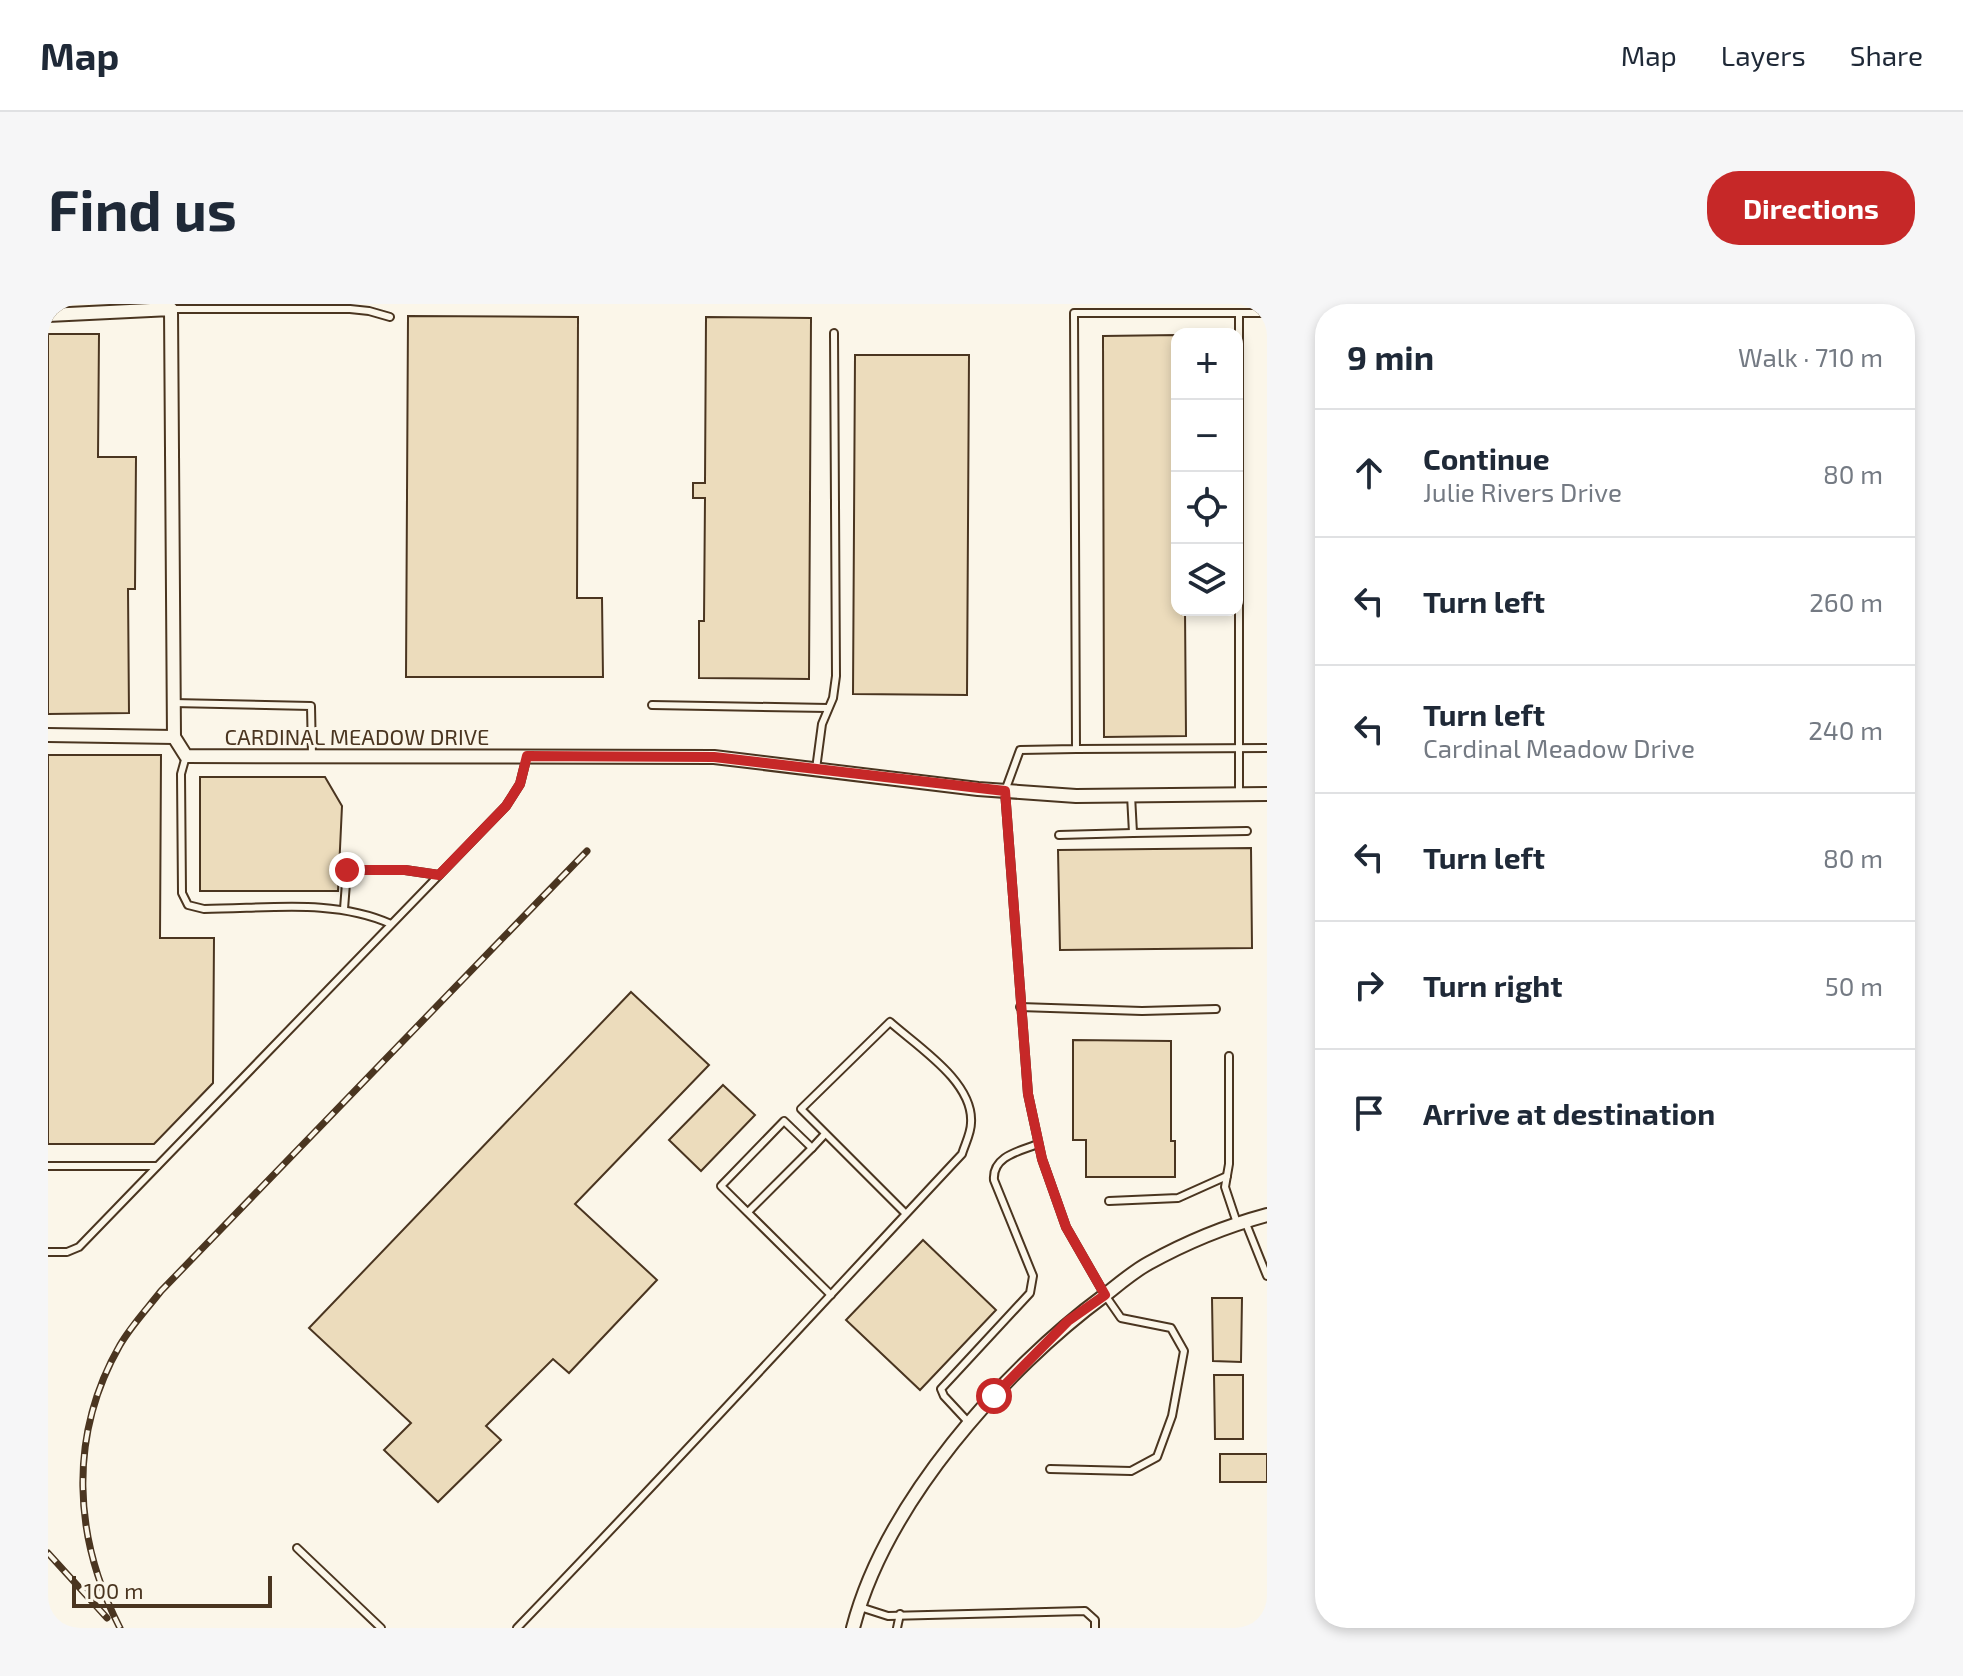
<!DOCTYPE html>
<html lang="en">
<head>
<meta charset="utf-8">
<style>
	body { margin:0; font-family:"Exo 2",sans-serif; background:#f6f6f7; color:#1f2937 }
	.controls { position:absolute; right:24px; top:24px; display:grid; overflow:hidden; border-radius:16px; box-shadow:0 4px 12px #0003 }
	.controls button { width:72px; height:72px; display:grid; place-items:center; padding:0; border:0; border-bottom:2px solid #e0e1e3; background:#fff; color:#1f2937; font:40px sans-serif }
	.scale { position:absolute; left:24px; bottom:20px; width:200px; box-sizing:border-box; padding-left:8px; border:4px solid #4a3520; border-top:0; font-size:22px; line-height:28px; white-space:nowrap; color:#4a3520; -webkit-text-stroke:6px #fbf6e9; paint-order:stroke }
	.stop { position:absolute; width:24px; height:24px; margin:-18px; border:6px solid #c62828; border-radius:50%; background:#fff }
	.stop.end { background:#c62828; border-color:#fff; box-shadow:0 2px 8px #0008 }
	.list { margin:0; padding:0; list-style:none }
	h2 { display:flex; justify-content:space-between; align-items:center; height:104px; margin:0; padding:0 32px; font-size:34px }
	h2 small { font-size:26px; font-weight:400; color:#747a83 }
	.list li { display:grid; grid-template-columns:52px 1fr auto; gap:24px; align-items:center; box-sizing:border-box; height:128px; padding:0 32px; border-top:2px solid #e0e1e3 }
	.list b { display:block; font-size:30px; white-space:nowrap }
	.list p { margin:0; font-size:26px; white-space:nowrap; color:#747a83 }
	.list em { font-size:26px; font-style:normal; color:#747a83 }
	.icon { flex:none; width:44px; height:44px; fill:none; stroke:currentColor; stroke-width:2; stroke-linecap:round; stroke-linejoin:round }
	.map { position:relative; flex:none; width:1219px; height:1324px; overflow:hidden; border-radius:32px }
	header { display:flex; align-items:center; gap:48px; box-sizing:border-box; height:112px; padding:0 40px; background:#fff; border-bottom:2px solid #e0e1e3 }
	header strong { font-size:38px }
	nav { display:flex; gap:44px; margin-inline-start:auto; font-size:28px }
	.intro { display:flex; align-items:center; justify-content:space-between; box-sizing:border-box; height:192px; padding:0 48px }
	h1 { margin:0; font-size:56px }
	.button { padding:20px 36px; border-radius:32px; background:#c62828; color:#fff; font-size:28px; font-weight:700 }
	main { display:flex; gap:48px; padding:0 48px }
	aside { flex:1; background:#fff; border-radius:32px; box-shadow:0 4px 12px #0003 }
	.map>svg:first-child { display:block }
</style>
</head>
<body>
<header>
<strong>Map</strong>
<nav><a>Map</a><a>Layers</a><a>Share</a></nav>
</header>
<div class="intro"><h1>Find us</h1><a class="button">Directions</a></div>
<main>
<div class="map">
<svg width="1219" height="1324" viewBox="0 0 1219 1324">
	<rect width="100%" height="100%" fill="#fbf6e9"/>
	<!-- building -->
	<g fill="#ecdcbc" stroke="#4a3520" stroke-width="2">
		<polygon points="360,12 530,13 529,294 554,294 555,373 358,373"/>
		<polygon points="658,13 763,14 761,375 651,374 651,317 656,317 657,194 645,194 645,179 657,179"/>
		<polygon points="0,30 51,30 50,153 88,153 87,285 80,285 81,409 0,410"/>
		<polygon points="1129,31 1129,306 1137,306 1138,432 1056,433 1055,32"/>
		<polygon points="807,51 921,51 919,391 805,390"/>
		<polygon points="0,451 113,451 112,634 166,634 165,779 106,840 0,840"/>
		<polygon points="152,473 277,473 294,502 290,587 152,587"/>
		<polygon points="1203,544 1204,644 1012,646 1010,546"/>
		<polygon points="583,688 661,761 527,900 609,976 521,1069 505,1055 438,1122 453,1136 390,1198 336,1146 363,1119 261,1024"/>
		<polygon points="1025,736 1123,737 1123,837 1127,837 1127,873 1038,873 1038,836 1025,836"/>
		<polygon points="675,781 707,811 653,867 621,836"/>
		<polygon points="875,936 948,1006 872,1086 798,1016"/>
		<polygon points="1164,994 1194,994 1193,1058 1165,1057"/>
		<polygon points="1166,1071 1195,1071 1195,1135 1167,1135"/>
		<rect x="1172" y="1150" width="47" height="28"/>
	</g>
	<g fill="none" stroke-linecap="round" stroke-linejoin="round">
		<!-- lane casing -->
		<g stroke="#4a3520" stroke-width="10">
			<g id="lane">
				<polyline points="123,5 302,5 321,7 342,13"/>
				<polyline points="1191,9 1191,490"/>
				<polyline points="125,399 263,402 264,452"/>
				<polyline points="604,401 780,404"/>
				<polyline points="1028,445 1219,444"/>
				<path d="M138,452L133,470L134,589L140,601L156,605C217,605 286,594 343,620"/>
				<polyline points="768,465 774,420 785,394 788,372 786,29"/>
				<polyline points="1083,491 1085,529 1199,527"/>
				<polyline points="1011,531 1085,529"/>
				<polyline points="296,605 299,566 357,566 391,571"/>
				<polyline points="972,703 1094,707 1168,705"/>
				<polyline points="1181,752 1181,860 1177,883 1189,919"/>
				<polyline points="777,830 764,844 736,817 673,882 783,991"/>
				<polyline points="0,862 109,862"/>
				<polyline points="1061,897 1130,894 1179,872"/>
				<polyline points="700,908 764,844"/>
				<polyline points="1197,917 1219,972"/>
				<polyline points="0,948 19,948 31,943 458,502 472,480 479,452"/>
				<path d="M922,1120L896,1092L893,1085L982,989L985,972L946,876C944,852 972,847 990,840"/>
				<polyline points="1002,1165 1083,1167 1109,1153 1124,1112 1136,1047 1123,1024 1073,1014 1057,991 1018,923 994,855 980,790 957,487 972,446 1028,445 1026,9 1219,9"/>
				<polyline points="249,1244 333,1324"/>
				<polyline points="812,1303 840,1312 1037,1307 1047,1316 1047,1324"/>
				<path d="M469,1324C620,1168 766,1008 914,850C917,840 923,829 923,819C926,778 870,743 842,718L753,805L858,910"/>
				<polyline points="849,1324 852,1310"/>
			</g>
		</g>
		<!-- street casing -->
		<g stroke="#4a3520" stroke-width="16">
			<g id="street">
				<polyline points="0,11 123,5 126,433 138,452 666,453 930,485 1028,492 1219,490"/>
				<polyline points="0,431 126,433"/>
				<path d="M805,1324C837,1200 955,1066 1057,991C1071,980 1086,967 1101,959C1139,938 1178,922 1219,911"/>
			</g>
		</g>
		<!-- lane -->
		<use href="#lane" stroke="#fbf6e9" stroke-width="6"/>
		<!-- street -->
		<use href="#street" stroke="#fbf6e9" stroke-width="12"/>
		<!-- rail casing -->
		<g stroke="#4a3520" stroke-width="7">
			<g id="rail">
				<polyline points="0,1249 59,1314"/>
				<path d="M72,1324C25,1233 20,1132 72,1041C83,1022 99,1005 113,987L539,547"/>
			</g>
		</g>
		<!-- rail -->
		<use href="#rail" stroke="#fbf6e9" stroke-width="4" stroke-dasharray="12" stroke-linecap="butt"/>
	</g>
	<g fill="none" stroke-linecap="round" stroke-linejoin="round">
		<!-- route -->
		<polyline stroke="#c62828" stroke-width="10" points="299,566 357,566 391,571 458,502 472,480 479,452 666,453 957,487 980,790 994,855 1018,923 1057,991 1020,1017 946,1092"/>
	</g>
	<g text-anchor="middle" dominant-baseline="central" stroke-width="6" stroke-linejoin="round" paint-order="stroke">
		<!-- street labels -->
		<g font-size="22" fill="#4a3520" stroke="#fbf6e9">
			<text x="309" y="432">CARDINAL MEADOW DRIVE</text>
		</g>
	</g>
</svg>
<div class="controls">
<button>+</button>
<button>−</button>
<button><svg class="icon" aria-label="locate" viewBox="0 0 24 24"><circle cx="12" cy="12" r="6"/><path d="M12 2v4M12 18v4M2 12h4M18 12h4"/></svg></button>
<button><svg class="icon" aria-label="layers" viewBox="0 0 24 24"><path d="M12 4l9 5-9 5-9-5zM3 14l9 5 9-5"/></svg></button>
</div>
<div class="scale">100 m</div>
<div class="stop" style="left:946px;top:1092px"></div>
<div class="stop end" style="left:299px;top:566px"></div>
</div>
<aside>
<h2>9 min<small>Walk · 710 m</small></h2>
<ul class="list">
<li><svg class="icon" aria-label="ahead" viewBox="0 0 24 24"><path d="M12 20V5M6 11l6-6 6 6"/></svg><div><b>Continue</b><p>Julie Rivers Drive</p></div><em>80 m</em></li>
<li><svg class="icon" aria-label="left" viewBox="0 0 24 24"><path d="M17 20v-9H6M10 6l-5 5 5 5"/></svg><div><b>Turn left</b></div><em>260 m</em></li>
<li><svg class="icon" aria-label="left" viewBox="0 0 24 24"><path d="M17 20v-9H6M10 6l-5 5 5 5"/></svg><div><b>Turn left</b><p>Cardinal Meadow Drive</p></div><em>240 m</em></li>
<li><svg class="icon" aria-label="left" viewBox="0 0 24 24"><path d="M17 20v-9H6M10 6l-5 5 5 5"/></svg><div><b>Turn left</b></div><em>80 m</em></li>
<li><svg class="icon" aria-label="right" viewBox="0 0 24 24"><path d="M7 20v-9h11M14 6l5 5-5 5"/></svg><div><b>Turn right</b></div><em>50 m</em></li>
<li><svg class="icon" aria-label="arrive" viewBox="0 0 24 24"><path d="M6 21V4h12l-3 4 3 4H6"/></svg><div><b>Arrive at destination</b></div></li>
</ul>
</aside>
</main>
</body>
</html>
